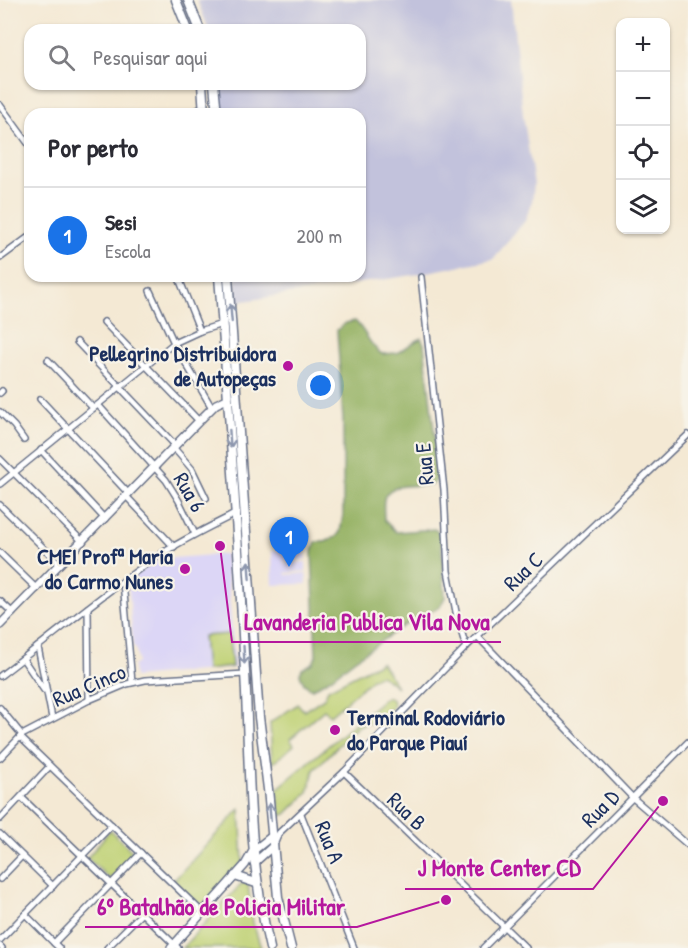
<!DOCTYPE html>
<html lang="pt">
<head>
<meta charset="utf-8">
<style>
	body { margin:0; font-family:"Patrick Hand",sans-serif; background:#f2f2f3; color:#2b2b33 }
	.controls { position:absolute; right:18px; top:18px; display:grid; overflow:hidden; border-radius:12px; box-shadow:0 2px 4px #0004 }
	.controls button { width:54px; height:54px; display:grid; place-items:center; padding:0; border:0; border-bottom:2px solid #e1e1e2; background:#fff; color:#2b2b33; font:30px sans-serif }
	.you { position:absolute; left:321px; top:386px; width:21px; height:21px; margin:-15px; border:4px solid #fff; border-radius:50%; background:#1a73e8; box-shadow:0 0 0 9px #1a73e833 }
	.badge { display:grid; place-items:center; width:39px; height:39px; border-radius:50%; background:#1a73e8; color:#fff; font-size:20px; font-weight:700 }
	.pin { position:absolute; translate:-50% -50px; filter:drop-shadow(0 2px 3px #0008) }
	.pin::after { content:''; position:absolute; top:32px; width:21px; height:18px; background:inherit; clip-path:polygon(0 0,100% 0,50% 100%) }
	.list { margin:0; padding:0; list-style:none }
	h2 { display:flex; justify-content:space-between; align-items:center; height:78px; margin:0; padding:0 24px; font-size:26px }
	h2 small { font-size:20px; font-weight:400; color:#7c7c81 }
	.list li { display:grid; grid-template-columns:39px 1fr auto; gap:18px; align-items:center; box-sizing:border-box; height:96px; padding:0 24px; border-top:2px solid #e1e1e2 }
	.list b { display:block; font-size:22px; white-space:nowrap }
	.list p { margin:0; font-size:20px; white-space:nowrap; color:#7c7c81 }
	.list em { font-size:20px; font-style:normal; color:#7c7c81 }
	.icon { flex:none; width:33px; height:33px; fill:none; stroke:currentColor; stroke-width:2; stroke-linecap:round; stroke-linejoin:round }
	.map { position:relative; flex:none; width:688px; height:948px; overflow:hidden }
	.search { position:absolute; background:#fff; box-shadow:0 2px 4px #0004; left:24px; top:24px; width:342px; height:66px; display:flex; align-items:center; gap:15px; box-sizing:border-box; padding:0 21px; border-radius:18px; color:#7c7c81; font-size:22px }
	.panel { position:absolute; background:#fff; box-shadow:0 2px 4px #0004; left:24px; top:108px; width:342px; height:174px; border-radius:18px }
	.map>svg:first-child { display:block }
</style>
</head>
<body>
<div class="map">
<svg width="688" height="948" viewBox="0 0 688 948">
	<rect width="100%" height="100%" fill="#f7f3e8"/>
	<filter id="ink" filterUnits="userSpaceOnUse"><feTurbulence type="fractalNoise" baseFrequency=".0167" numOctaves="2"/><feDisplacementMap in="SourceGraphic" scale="12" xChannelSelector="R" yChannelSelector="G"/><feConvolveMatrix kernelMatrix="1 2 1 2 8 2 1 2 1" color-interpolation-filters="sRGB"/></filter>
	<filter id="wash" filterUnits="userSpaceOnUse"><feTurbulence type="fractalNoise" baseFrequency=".008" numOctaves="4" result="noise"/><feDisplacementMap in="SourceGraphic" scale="24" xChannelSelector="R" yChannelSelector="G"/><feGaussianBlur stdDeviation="1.35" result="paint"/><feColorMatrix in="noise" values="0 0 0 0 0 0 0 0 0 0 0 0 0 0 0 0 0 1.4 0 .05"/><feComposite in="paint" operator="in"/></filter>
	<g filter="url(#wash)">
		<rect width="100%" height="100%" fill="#f4e9d4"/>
		<!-- built -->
		<g fill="#dcd6f6">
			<polygon points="305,549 306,559 284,561 284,563 306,562 306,571 285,573 286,575 306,573 307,584 273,585 272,551"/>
			<polygon points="226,554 235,668 134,677 133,666 138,663 136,649 133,646 128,580 160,559"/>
		</g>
		<!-- industrial -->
		<polygon fill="#c2c2dc" points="197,0 511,0 523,115 534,184 532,201 525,221 493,259 413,275 237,302 235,276 360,276 360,114 222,114 219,84 360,84 360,30 209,30"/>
		<!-- green -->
		<g fill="#bfd174" stroke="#6d8069" stroke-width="1.5">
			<polygon points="229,634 232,667 206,670 203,636"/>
			<polygon points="381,662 397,687 384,677 379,675 372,679 330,715 324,710 290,739 294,745 272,764 270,723 298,704 304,711 324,698 328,689"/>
			<polygon points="386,697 391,698 394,705 381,720 358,726 314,770 308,792 286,814 280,816 277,789"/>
			<polygon points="240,809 243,862 200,908 173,881"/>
			<polygon points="110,830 135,854 111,880 87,858"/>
			<polygon points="242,883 248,884 253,923 261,948 182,948"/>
		</g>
		<!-- forest -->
		<path fill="#97b366" stroke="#597162" stroke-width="1.5" d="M355,321C366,331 369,346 382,354L397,353L421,338L424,344L438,465L437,479L432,485C418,486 386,482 384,500C383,506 384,513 384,520L396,532L436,529L441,535L445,597L440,607L405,625L354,660L331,678L312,689L304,684L300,674L302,669L313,663L316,656L312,552L316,542H325L336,537L340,532L343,515V420L337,330L346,323Z"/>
	</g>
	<g filter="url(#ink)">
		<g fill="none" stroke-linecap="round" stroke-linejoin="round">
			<!-- minor casing -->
			<g stroke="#677087" stroke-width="8">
				<g id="minor">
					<polyline points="0,105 30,146"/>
					<polyline points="191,114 203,107"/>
					<polyline points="0,258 30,236"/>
					<polyline points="178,276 200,331"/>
					<polyline points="421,277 444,490 448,571 457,617 466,647"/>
					<polyline points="150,291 174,343 212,408"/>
					<polyline points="104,322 199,421"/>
					<polyline points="77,342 175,445"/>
					<polyline points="48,360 93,408"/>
					<polyline points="0,393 2,391"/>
					<polyline points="40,399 129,494"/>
					<polyline points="98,405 166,480 179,501 195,534"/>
					<polyline points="0,412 14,426 24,440"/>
					<polyline points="173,447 192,469 206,498"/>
					<polyline points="41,450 105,519"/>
					<polyline points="0,459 83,542"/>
					<polyline points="0,484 174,343 200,331 222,324"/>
					<polyline points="126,496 174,547"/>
					<polyline points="0,505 60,564"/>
					<polyline points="0,553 37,589"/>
					<polyline points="123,582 132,682"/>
					<polyline points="0,601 13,613"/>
					<polyline points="88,608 89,700"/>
					<polyline points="478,637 633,798 688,845"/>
					<polyline points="38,647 52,718"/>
					<polyline points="23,659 44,690"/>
					<path d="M0,676C53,636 103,593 158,556C182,540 209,527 235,514"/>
					<polyline points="0,708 22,735"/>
					<polyline points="20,737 202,912"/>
					<polyline points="0,758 22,735 89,700 127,684 145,680 245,674"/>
					<polyline points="344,772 526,948"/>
					<polyline points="21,797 178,948"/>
					<polyline points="301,814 354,948"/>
					<polyline points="0,819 50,766"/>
					<polyline points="0,834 53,886"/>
					<polyline points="274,845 279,833 344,772 466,647 688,435"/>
					<polyline points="0,879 22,856"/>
					<polyline points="25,914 59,948"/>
					<polyline points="0,940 112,825"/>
					<polyline points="54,943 141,853"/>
					<polyline points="0,946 2,948"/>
					<polyline points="107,948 142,913"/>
					<polyline points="483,948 688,742"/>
				</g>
			</g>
			<!-- tertiary casing -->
			<g stroke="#677087" stroke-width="10">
				<g id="tertiary">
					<polyline points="0,625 199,421 216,404 227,399"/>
					<polyline points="254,863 273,846"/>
					<polyline points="171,948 245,865 253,851 272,836"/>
				</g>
			</g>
			<!-- primary casing -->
			<g stroke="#677087" stroke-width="11">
				<g id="primary">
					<polyline points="176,0 188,30"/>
					<polyline points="188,0 200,30"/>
					<polyline points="202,84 204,114"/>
					<polyline points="214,84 217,114"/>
					<path d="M219,276C229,408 238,540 245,672C250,765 247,857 270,948"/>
					<polyline points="228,276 259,717 268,789 278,897 291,948"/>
					<polyline points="235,876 256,883"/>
				</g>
			</g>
			<!-- minor -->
			<use href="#minor" stroke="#fff" stroke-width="5"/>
			<!-- tertiary -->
			<use href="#tertiary" stroke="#fff" stroke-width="7"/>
			<!-- primary -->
			<use href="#primary" stroke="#fff" stroke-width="8"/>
		</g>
		<!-- one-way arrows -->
		<defs><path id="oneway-shaft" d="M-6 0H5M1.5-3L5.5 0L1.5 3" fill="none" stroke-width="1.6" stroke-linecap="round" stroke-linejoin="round" transform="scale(1.5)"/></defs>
		<g stroke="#8d97ae">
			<use href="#oneway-shaft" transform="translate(231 313) rotate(-95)"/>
			<use href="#oneway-shaft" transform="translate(230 439) rotate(86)"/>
			<use href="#oneway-shaft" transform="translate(249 570) rotate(-94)"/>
			<use href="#oneway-shaft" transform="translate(244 655) rotate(87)"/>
			<use href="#oneway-shaft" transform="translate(270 812) rotate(-95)"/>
		</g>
	</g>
	<!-- markers -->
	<g fill="#b5179e" stroke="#f7f3e8" stroke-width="2">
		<circle cx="288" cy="366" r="6"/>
		<circle cx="185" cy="569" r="6"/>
		<circle cx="335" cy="730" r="6"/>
	</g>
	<g text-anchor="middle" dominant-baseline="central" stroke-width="4.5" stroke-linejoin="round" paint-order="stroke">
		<!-- poi labels -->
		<g font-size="22" font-weight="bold" fill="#1b2f5e" stroke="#f7f3e8" text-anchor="end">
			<text x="276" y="353">Pellegrino Distribuidora<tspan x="276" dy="25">de Autopeças</tspan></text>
			<text x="173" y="556">CMEI Profª Maria<tspan x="173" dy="25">do Carmo Nunes</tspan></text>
			<text x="347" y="717" text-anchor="start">Terminal Rodoviário<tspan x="347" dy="25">do Parque Piauí</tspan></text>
		</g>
		<!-- street labels -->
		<g font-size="22" fill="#1b2f5e" stroke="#f7f3e8">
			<text transform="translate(424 464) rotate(-95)">Rua E</text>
			<text transform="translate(190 492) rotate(60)">Rua 6</text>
			<text transform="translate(523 571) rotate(-44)">Rua C</text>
			<text transform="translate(89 685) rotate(-23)">Rua Cinco</text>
			<text transform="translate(600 808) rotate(-45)">Rua D</text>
			<text transform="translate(407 811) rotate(44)">Rua B</text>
			<text transform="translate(330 842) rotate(68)">Rua A</text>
		</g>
	</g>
	<!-- callouts -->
	<path fill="none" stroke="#b5179e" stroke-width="2" d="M220 546L232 642H501M663 801L593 889H405M446 900L357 927H85"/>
	<g fill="#b5179e" stroke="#f7f3e8" stroke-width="2">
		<circle cx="220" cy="546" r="6"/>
		<circle cx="663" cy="801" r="6"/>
		<circle cx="446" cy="900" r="6"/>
	</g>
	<g font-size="24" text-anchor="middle" font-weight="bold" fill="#b5179e" stroke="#f7f3e8" stroke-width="4.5" stroke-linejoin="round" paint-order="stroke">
		<text x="367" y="630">Lavanderia Publica Vila Nova</text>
		<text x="499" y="876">J Monte Center CD</text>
		<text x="221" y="915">6º Batalhão de Policia Militar</text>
	</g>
</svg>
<div class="controls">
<button>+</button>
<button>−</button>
<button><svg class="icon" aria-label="locate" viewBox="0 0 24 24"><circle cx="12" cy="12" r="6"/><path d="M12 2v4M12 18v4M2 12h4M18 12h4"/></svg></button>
<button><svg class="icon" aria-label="layers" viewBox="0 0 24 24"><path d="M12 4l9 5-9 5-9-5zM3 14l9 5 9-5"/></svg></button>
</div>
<div class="you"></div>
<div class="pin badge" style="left:289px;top:567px">1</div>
<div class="search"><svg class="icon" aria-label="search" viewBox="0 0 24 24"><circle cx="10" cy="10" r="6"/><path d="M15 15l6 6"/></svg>Pesquisar aqui</div>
<section class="panel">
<h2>Por perto<small></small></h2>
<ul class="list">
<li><span class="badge">1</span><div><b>Sesi</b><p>Escola</p></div><em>200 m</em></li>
</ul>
</section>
</div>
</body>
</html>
